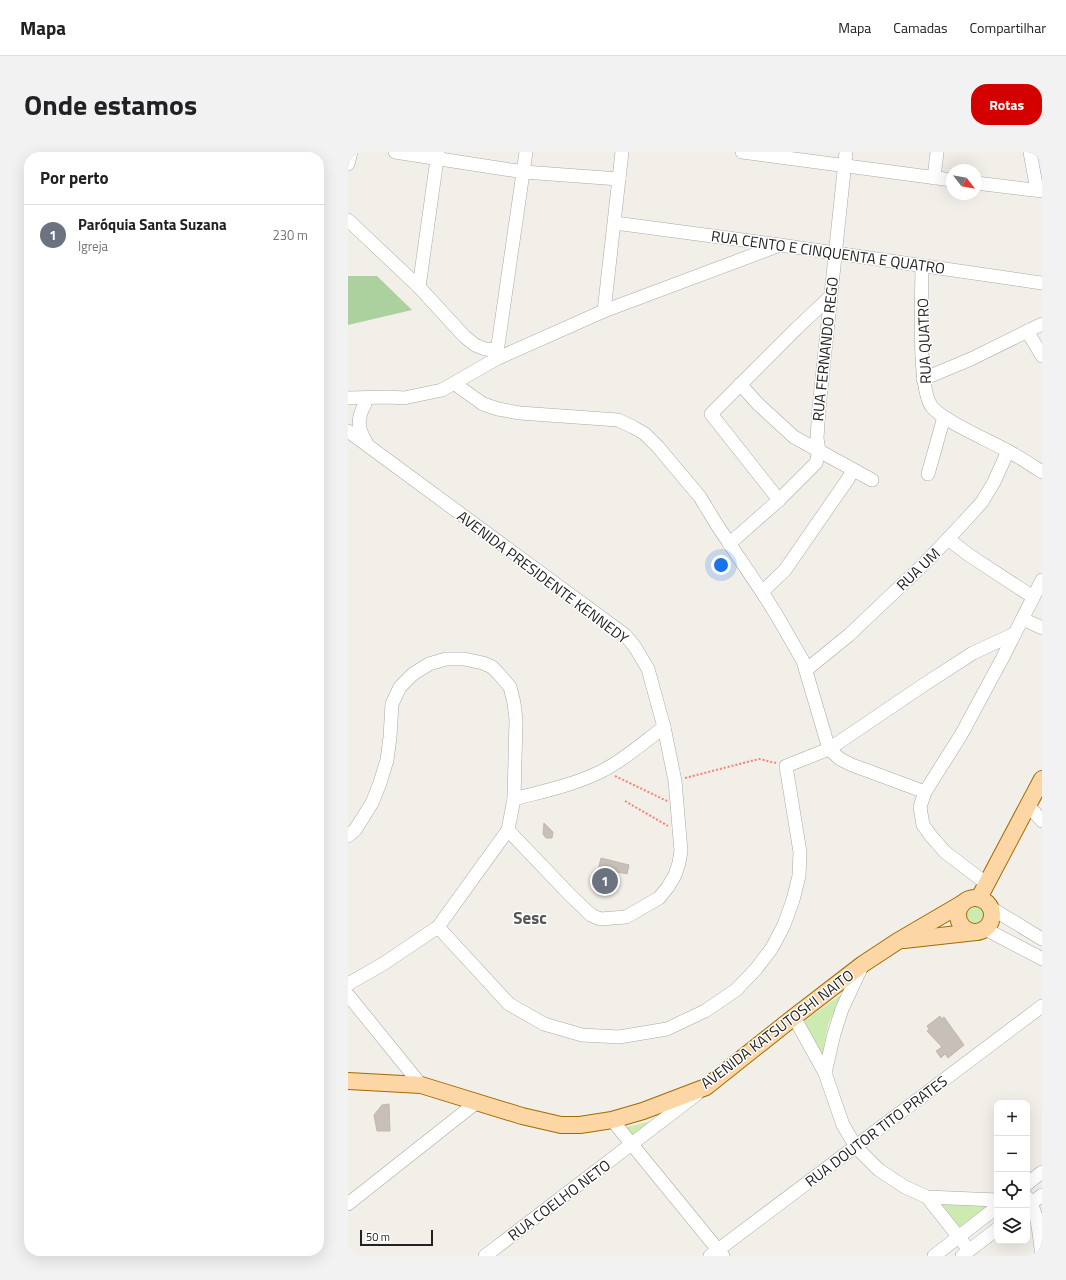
<!DOCTYPE html>
<html lang="pt">
<head>
<meta charset="utf-8">
<style>
	body { margin:0; font-family:"Titillium Web",sans-serif; background:#f2f2f2; color:#202124 }
	.controls { position:absolute; right:12px; bottom:12px; display:grid; overflow:hidden; border-radius:8px; box-shadow:0 4px 16px #0002 }
	.controls button { width:36px; height:36px; display:grid; place-items:center; padding:0; border:0; border-bottom:1px solid #e0e0e0; background:#fff; color:#202124; font:20px sans-serif }
	.compass { position:absolute; left:598px; top:12px; width:36px; height:36px; border-radius:50%; background:#fff; box-shadow:0 4px 16px #0002; rotate:121deg }
	.scale { position:absolute; left:12px; bottom:10px; width:73px; box-sizing:border-box; padding-left:4px; border:2px solid #222; border-top:0; font-size:11px; line-height:14px; white-space:nowrap; color:#222; -webkit-text-stroke:3px #fff; paint-order:stroke }
	.you { position:absolute; left:373px; top:413px; width:14px; height:14px; margin:-10px; border:3px solid #fff; border-radius:50%; background:#1a73e8; box-shadow:0 0 0 6px #1a73e833 }
	.badge { display:grid; place-items:center; width:26px; height:26px; border-radius:50%; background:#d40000; color:#fff; font-size:13px; font-weight:700 }
	.pin { position:absolute; translate:-50% -50%; border:2px solid #fff; box-shadow:0 1px 4px #0006 }
	.list { margin:0; padding:0; list-style:none }
	h2 { display:flex; justify-content:space-between; align-items:center; height:52px; margin:0; padding:0 16px; font-size:17px }
	h2 small { font-size:13px; font-weight:400; color:#757577 }
	.list li { display:grid; grid-template-columns:26px 1fr auto; gap:12px; align-items:center; box-sizing:border-box; height:60px; padding:0 16px; border-top:1px solid #e0e0e0 }
	.list b { display:block; font-size:15px; white-space:nowrap }
	.list p { margin:0; font-size:13px; white-space:nowrap; color:#757577 }
	.list em { font-size:13px; font-style:normal; color:#757577 }
	.icon { flex:none; width:22px; height:22px; fill:none; stroke:currentColor; stroke-width:2; stroke-linecap:round; stroke-linejoin:round }
	.map { position:relative; flex:none; width:694px; height:1104px; overflow:hidden; border-radius:16px }
	header { display:flex; align-items:center; gap:24px; box-sizing:border-box; height:56px; padding:0 20px; background:#fff; border-bottom:1px solid #e0e0e0 }
	header strong { font-size:19px }
	nav { display:flex; gap:22px; margin-inline-start:auto; font-size:14px }
	.intro { display:flex; align-items:center; justify-content:space-between; box-sizing:border-box; height:96px; padding:0 24px }
	h1 { margin:0; font-size:28px }
	.button { padding:10px 18px; border-radius:16px; background:#d40000; color:#fff; font-size:14px; font-weight:700 }
	main { display:flex; gap:24px; padding:0 24px }
	aside { flex:1; background:#fff; border-radius:16px; box-shadow:0 4px 16px #0002 }
	.map>svg:first-child { display:block }
</style>
</head>
<body>
<header>
<strong>Mapa</strong>
<nav><a>Mapa</a><a>Camadas</a><a>Compartilhar</a></nav>
</header>
<div class="intro"><h1>Onde estamos</h1><a class="button">Rotas</a></div>
<main>
<aside>
<h2>Por perto<small></small></h2>
<ul class="list">
<li><span class="badge" style="background:#6b7280">1</span><div><b>Paróquia Santa Suzana</b><p>Igreja</p></div><em>230 m</em></li>
</ul>
</aside>
<div class="map">
<svg width="694" height="1104" viewBox="0 0 694 1104">
	<rect width="100%" height="100%" fill="#f2efe9"/>
	<!-- grass -->
	<g fill="#cdebb0">
		<circle cx="628" cy="762" r="11"/>
		<polygon points="494,842 480,873 474,905 454,870"/>
		<polygon points="308,968 286,984 278,975"/>
		<path d="M593,1052H644L615,1076C605,1074 599,1059 593,1052Z"/>
	</g>
	<!-- forest -->
	<polygon fill="#add19e" points="0,124 29,124 64,158 0,173"/>
	<!-- building -->
	<g fill="#c7bfb8" stroke="#c4b6ab">
		<polygon points="196,671 205,680 204,686 198,686 195,682"/>
		<polygon points="253,706 281,713 279,722 270,720 264,739 246,735"/>
		<polygon points="592,864 593,867 596,865 616,893 600,906 597,902 593,906 588,899 594,895 579,879 581,877 579,874"/>
		<polygon points="41,952 42,979 29,979 26,963 34,953"/>
	</g>
	<g fill="none" stroke-linecap="round" stroke-linejoin="round">
		<!-- minor casing -->
		<g stroke="#a9a9a9" stroke-width="14">
			<g id="minor">
				<polyline points="47,0 176,20 271,27"/>
				<polyline points="394,0 604,28"/>
				<polyline points="682,0 689,38"/>
				<polyline points="0,12 3,0"/>
				<polyline points="586,26 589,0"/>
				<polyline points="628,31 694,39"/>
				<polyline points="0,68 71,135 116,184 127,193 137,197 150,198"/>
				<polyline points="267,71 432,93 694,131"/>
				<path d="M574,114C574,141 569,237 584,255C595,269 640,288 658,298C670,304 682,312 694,320"/>
				<polyline points="71,135 90,0"/>
				<polyline points="256,159 274,0"/>
				<polyline points="679,179 694,204"/>
				<polyline points="148,207 178,0"/>
				<polyline points="575,227 623,207 694,172"/>
				<polyline points="107,232 135,252 150,257 172,261 270,268 285,275 297,282 310,295 352,345 369,373 414,440 428,462 455,509 481,597 492,607 504,613 577,640"/>
				<polyline points="392,232 410,252 446,285 524,328"/>
				<polyline points="0,246 40,245 56,246 94,238 148,207 256,159 432,93"/>
				<path d="M17,252C8,268 10,277 19,292"/>
				<polyline points="0,279 277,483 287,495 300,517 316,575 327,629 333,699 331,711 327,723 320,735 311,746 278,765 252,767 243,763 222,743 160,678"/>
				<polyline points="580,322 596,265"/>
				<polyline points="431,348 363,262 449,176 482,145"/>
				<polyline points="600,387 621,403 685,445"/>
				<polyline points="381,392 431,348 468,311 471,299 469,286 471,256 498,0"/>
				<polyline points="414,440 437,418 500,327 505,318"/>
				<polyline points="675,467 694,476"/>
				<polyline points="458,518 501,483 577,411 614,372 634,350 646,330 660,299"/>
				<path d="M166,647C196,639 226,633 254,619C276,608 296,590 316,575"/>
				<polyline points="680,653 694,669"/>
				<polyline points="0,684 7,678 24,651 32,631 39,608 42,585 44,552 52,535 65,522 81,512 98,507 116,507 135,511 144,515 151,522 162,535 166,551 168,568 166,647 160,678 90,775 35,812 0,832"/>
				<polyline points="639,732 597,700 583,684 575,673 572,655 577,640 613,583 654,507 694,428"/>
				<polyline points="643,756 694,787"/>
				<polyline points="90,775 161,852 196,872 234,883 271,885 319,877 357,859 388,838 408,817 424,796 436,773 445,748 451,724 452,700 438,614 481,597 577,532 625,501 666,482"/>
				<polyline points="637,777 689,804 694,807"/>
				<polyline points="515,812 494,857 486,882 477,921 495,973 508,995 531,1018 557,1035 579,1045 649,1048"/>
				<polyline points="0,843 73,933"/>
				<polyline points="446,865 477,921"/>
				<polyline points="264,968 375,1104"/>
				<polyline points="679,1032 694,1020"/>
				<polyline points="579,1045 621,1098"/>
				<path d="M679,1045C691,1062 691,1084 694,1104"/>
				<polyline points="0,1052 129,950"/>
				<polyline points="679,1055 694,1043"/>
				<polyline points="137,1104 349,942"/>
				<polyline points="362,1104 694,854"/>
				<polyline points="586,1104 649,1055"/>
				<polyline points="614,1104 649,1077"/>
			</g>
		</g>
		<!-- major casing -->
		<g stroke="#a06b00" stroke-width="18">
			<g id="major">
				<polyline points="631,746 694,627"/>
				<circle cx="627" cy="763" r="17"/>
				<polyline points="556,788 628,780"/>
				<polyline points="0,929 73,933 174,964 213,973 232,973 264,968 295,959 358,935 446,865 515,812 550,789 615,751"/>
			</g>
		</g>
		<!-- path -->
		<g stroke="#fa8072" stroke-width="2" stroke-dasharray="2 2" stroke-linecap="butt">
			<polyline points="267,624 319,649"/>
			<polyline points="337,626 411,607 428,611"/>
			<polyline points="277,649 320,674"/>
		</g>
		<!-- minor -->
		<use href="#minor" stroke="#fff" stroke-width="13"/>
		<!-- major -->
		<use href="#major" stroke="#fcd6a4" stroke-width="16"/>
	</g>
	<g text-anchor="middle" dominant-baseline="central" stroke-width="3" stroke-linejoin="round" paint-order="stroke">
		<!-- street labels -->
		<g font-size="15" fill="#222" stroke="#fff">
			<text transform="translate(480 100) rotate(8)">RUA CENTO E CINQUENTA E QUATRO</text>
			<text transform="translate(576 189) rotate(-92)">RUA QUATRO</text>
			<text transform="translate(477 197) rotate(-84)">RUA FERNANDO REGO</text>
			<text transform="translate(570 417) rotate(-44)">RUA UM</text>
			<text transform="translate(195 425) rotate(37)">AVENIDA PRESIDENTE KENNEDY</text>
			<text transform="translate(429 877) rotate(-37)">AVENIDA KATSUTOSHI NAITO</text>
			<text transform="translate(528 979) rotate(-37)">RUA DOUTOR TITO PRATES</text>
			<text transform="translate(211 1048) rotate(-37)">RUA COELHO NETO</text>
		</g>
		<!-- quarter labels -->
		<g font-size="17" font-weight="bold" fill="#555" stroke="#fff">
			<text x="182" y="766">Sesc</text>
		</g>
	</g>
</svg>
<div class="controls">
<button>+</button>
<button>−</button>
<button><svg class="icon" aria-label="locate" viewBox="0 0 24 24"><circle cx="12" cy="12" r="6"/><path d="M12 2v4M12 18v4M2 12h4M18 12h4"/></svg></button>
<button><svg class="icon" aria-label="layers" viewBox="0 0 24 24"><path d="M12 4l9 5-9 5-9-5zM3 14l9 5 9-5"/></svg></button>
</div>
<svg class="compass" viewBox="-18 -18 36 36"><path d="M0-13l5 13h-10z" fill="#e53935"/><path d="M0 13l5-13h-10z" fill="#757577"/></svg>
<div class="scale">50 m</div>
<div class="you"></div>
<div class="pin badge" style="left:257px;top:729px;background:#6b7280">1</div>
</div>
</main>
</body>
</html>
